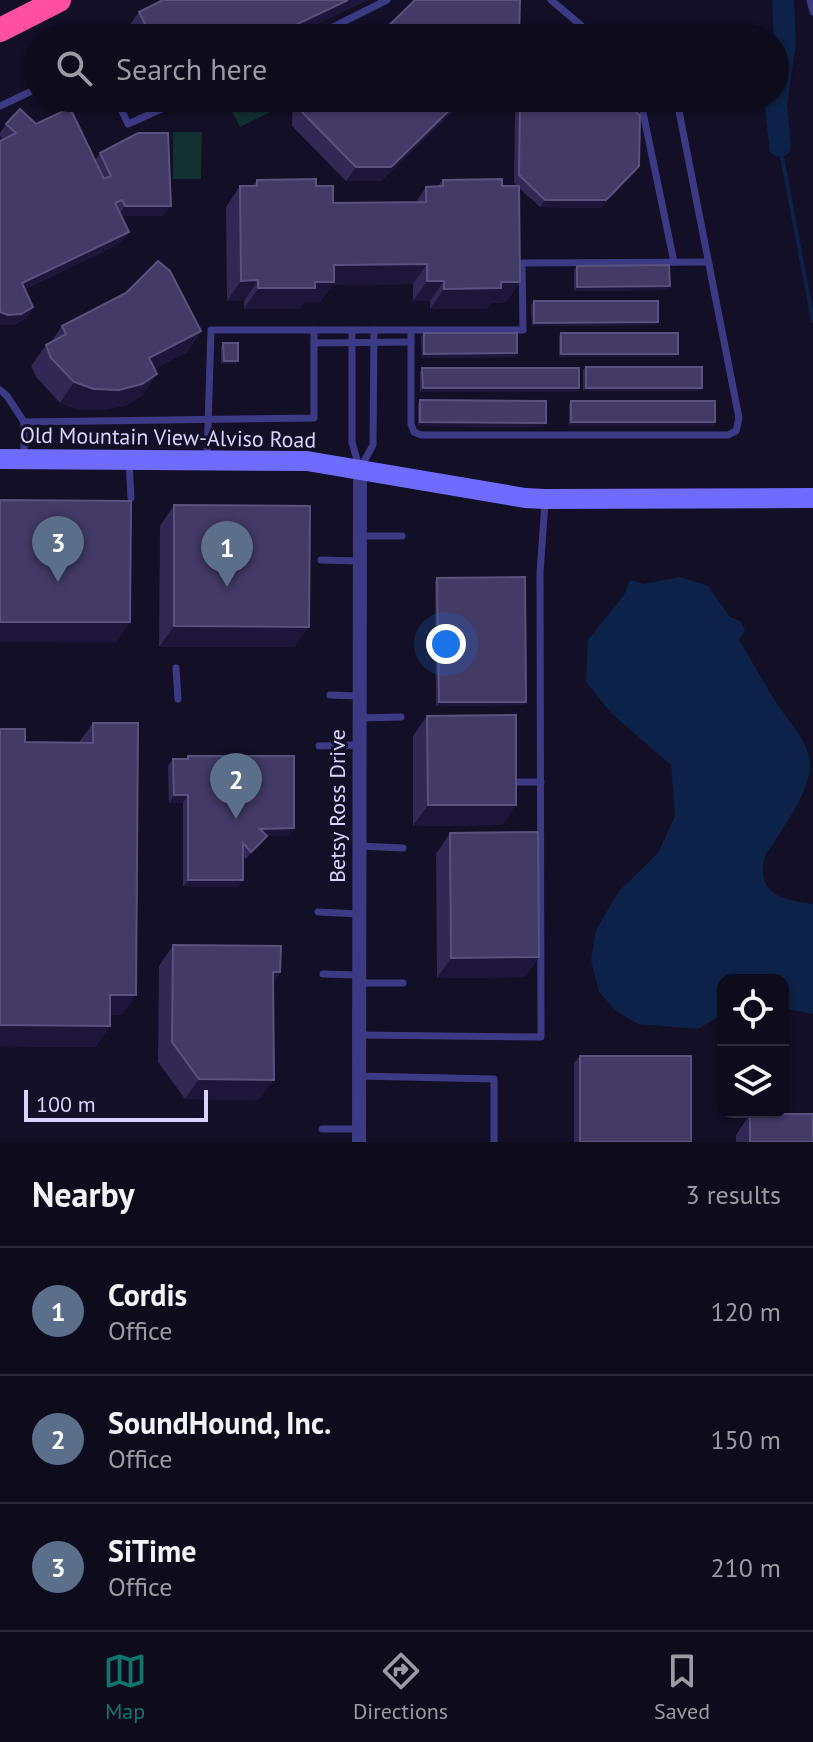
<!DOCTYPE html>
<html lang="en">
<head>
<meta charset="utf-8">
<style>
	body { margin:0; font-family:"PT Sans",sans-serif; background:#171425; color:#f1f3f6 }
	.controls { position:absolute; right:24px; bottom:24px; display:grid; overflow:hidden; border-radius:16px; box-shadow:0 2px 6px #0004 }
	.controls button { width:72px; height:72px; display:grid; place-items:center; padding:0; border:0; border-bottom:2px solid #2e2b3b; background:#0e0b1c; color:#f1f3f6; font:40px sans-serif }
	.scale { position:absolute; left:24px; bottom:20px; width:184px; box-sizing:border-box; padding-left:8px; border:4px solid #d9d4ff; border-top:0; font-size:22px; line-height:28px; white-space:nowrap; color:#d9d4ff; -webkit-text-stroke:6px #130f26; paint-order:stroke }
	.you { position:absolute; left:446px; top:644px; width:28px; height:28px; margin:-20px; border:6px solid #fff; border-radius:50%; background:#1a73e8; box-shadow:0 0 0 12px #1a73e833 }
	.badge { display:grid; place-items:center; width:52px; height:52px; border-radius:50%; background:#0f766e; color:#fff; font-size:26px; font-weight:700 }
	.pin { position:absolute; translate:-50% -66px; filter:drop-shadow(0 2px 4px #0008) }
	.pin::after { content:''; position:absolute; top:42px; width:28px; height:24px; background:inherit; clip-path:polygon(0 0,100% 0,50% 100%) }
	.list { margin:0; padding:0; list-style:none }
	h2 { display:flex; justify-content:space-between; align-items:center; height:104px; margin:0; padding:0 32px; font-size:34px }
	h2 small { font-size:26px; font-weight:400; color:#9b9ba3 }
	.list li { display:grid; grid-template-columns:52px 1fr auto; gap:24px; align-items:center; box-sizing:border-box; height:128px; padding:0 32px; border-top:2px solid #2e2b3b }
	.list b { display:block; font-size:30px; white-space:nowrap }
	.list p { margin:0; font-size:26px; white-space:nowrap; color:#9b9ba3 }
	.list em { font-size:26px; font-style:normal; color:#9b9ba3 }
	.icon { flex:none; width:44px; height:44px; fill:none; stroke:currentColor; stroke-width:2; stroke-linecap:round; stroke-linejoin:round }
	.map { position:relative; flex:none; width:813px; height:1142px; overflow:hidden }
	.search { position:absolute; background:#0e0b1c; box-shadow:0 2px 6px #0004; left:24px; right:24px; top:24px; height:88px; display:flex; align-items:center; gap:20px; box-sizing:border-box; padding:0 28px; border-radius:44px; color:#9b9ba3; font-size:30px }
	.sheet { height:488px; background:#0e0b1c }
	nav { display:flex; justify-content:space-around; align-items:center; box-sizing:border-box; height:112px; border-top:2px solid #2e2b3b; background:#0e0b1c; font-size:22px; color:#9b9ba3 }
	nav a { display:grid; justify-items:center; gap:4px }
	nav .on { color:#0f766e }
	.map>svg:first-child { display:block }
</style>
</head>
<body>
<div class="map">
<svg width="813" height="1142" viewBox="0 0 813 1142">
	<rect width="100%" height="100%" fill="#130f26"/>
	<!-- green -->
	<g fill="#12302f">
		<polygon points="231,98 276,98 280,107 240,127 226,100"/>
		<polygon points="173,132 202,132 201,179 173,179"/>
	</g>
	<!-- water -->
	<path fill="#0c2248" d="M680,577L708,586L730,617L740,621L745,630L739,640C752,661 764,683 777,704C790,723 807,739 810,763C812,786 787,822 775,841C772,847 767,851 765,857C760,871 763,887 777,895C788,901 801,902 813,904V1014L783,1008V980H723V1014L698,1029L638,1024L616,1011L599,992L591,960L596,930L619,891L658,853L675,816L671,765L612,714L586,682L588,640L624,595L630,580L644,584Z"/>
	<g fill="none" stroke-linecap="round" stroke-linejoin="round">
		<!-- stream -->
		<polyline stroke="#0c2248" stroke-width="4" points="780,146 813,321"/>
		<!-- river -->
		<polyline stroke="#0c2248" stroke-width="22" points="780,146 776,104 785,43 783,0"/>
		<!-- lane -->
		<g stroke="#3d3a85" stroke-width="7">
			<polyline points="551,0 596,38"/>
			<polyline points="810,0 813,12"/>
			<polyline points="311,38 387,0"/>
			<polyline points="116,98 128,124 186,98"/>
			<polyline points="0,106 38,88"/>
			<polyline points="352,330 352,442 359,467"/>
			<polyline points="411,330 411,424 414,432 421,435 728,435 736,431 739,418 677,101 640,98 674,262"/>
			<polyline points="314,343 411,342"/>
			<polyline points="0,390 7,396 24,422"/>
			<polyline points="24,458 24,422 314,418 314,330"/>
			<polyline points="207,458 211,330 523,330 522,263 708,262"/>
			<polyline points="129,461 131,498"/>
			<polyline points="361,467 373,445 374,330"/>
			<polyline points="359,536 402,536"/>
			<polyline points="321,560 359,561"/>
			<polyline points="176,668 178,699"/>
			<polyline points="330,695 359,696"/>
			<polyline points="359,718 401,717"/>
			<polyline points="319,746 359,745"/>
			<polyline points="510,782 541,782"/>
			<polyline points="359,846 403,848"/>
			<polyline points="318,912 359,914"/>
			<polyline points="323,974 359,975"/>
			<polyline points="359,983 403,983"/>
			<polyline points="359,1035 541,1037 540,573 545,502"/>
			<polyline points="359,1076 494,1079 494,1142"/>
			<polyline points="322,1129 359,1129"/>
		</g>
		<!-- street -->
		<polyline stroke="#3d3a85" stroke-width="14" points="359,1142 360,469"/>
		<!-- secondary -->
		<polyline stroke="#6f6bff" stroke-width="20" points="0,459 307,461 525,498 545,499 813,498"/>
		<!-- highway -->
		<polyline stroke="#ff4fa3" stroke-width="24" points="0,30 59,0"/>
	</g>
	<!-- wall -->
	<g fill="#312854">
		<polygon points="163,0 368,0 287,38 135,38 129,26 139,12"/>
		<polygon points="293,98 467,98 381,181 346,181 292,126"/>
		<polygon points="520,105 634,173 601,208 540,207 519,188 520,282 506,302 491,303 486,309 430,309 430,301 413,301 413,284 332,285 320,302 305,302 300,309 244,309 244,301 227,301 226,207 240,186 252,186 257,180 316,186 333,203 415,203 426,187 438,186 443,180 502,186 517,186 514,182 515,112"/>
		<polygon points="6,124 36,124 95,160 100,153 163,216 121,216 121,243 25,289 26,318 14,325 3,139 0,136 0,133"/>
		<polygon points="577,266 670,286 667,290 574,291 574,270"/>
		<polygon points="126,293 201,331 187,352 154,369 143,395 127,405 104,410 80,410 60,403 37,378 31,366 46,345 51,342 62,326"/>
		<polygon points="534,301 656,325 532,326 531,305"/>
		<polygon points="424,333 517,353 514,357 422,358 421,337"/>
		<polygon points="561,333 676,357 559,357 559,336"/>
		<polygon points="223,343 238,361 235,364 221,364 221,347"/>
		<polygon points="586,367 702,388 700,391 583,391 583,370"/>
		<polygon points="422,368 576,392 420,392 420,372"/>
		<polygon points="420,400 543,427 418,426 418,404"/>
		<polygon points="571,401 715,422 713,426 569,426 569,405"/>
		<polygon points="174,505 295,647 159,647 160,526"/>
		<polygon points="437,578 526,702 524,705 436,706 435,582"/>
		<polygon points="427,716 502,825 413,826 413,736"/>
		<polygon points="93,723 122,1015 110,1015 110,1026 95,1047 0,1046 0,729 25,742 79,742"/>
		<polygon points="188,756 289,836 267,836 262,843 246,859 243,856 238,887 183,887 183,803 169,803 168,766 173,759 186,759"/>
		<polygon points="450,833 539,957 525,977 437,978 436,854"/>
		<polygon points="173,945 280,972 273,983 259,1100 185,1099 158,1062 159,966"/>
		<polygon points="580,1056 691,1142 574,1142 574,1063"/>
		<polygon points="750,1114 813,1142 736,1142 736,1135"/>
	</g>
	<!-- shaded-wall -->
	<g fill="#1d163a">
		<polygon points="348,0 368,0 287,38 268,38"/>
		<polygon points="462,98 467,98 381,181 346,181 356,167"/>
		<polygon points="639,166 634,173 601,208 540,207 545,200"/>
		<polygon points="125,206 171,206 163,216 118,216"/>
		<polygon points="129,232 121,243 14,294 22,283"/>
		<polygon points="427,264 413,284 332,285 320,302 305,302 300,309 244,309 258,288 315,282 334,265"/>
		<polygon points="258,280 244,301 227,301 241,281"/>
		<polygon points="427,281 444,281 430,301 413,301"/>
		<polygon points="501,282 520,282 506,302 491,303 486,309 430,309 444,289"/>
		<polygon points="670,286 667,290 574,291 577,287"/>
		<polygon points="33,307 26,318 14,325 0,325 0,312"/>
		<polygon points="658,322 656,325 532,326 534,323"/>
		<polygon points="201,331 187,352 135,379 149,358"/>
		<polygon points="517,353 514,357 422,358 424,354"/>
		<polygon points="561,354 678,354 676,357 559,357"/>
		<polygon points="224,361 238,361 235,364 221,364"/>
		<polygon points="157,374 143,395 127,405 104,410 80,410 60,403 74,382"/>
		<polygon points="423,388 579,388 576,392 420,392"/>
		<polygon points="586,388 702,388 700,391 583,391"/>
		<polygon points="420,422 546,423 543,427 418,426"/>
		<polygon points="571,422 715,422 713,426 569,426"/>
		<polygon points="0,622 130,622 116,643 0,642"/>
		<polygon points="174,626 309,627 295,647 159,647"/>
		<polygon points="439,702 526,702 524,705 436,706"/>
		<polygon points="174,795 188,795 183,803 169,803"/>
		<polygon points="428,805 516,805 502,825 413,826"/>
		<polygon points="294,828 289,836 255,836 260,829"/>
		<polygon points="267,836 262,843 246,859 251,852"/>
		<polygon points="188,880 243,880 238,887 183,887"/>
		<polygon points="539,957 525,977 437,978 451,958"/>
		<polygon points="273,972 280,972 266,993"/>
		<polygon points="110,995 136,995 122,1015 96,1015"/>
		<polygon points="0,1025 110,1026 95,1047 0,1046"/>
		<polygon points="199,1079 274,1080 259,1100 185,1099"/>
	</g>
	<!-- building -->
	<g fill="#433a66" stroke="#5a527e" stroke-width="2">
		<polygon points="163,0 348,0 268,38 152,38 139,12"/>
		<polygon points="415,0 520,0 519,38 376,38"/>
		<polygon points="336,32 342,38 324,38"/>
		<polygon points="302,98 462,98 391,167 356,167 302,112"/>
		<polygon points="526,98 623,98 640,116 639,166 606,200 545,200 519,175 520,105"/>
		<polygon points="70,108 104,179 111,176 100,153 138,133 168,133 171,206 125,206 122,200 115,203 129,232 22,283 33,307 21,314 8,315 0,312 0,141 16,133 6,124 20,109 36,124"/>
		<polygon points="316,179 316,186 333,186 333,203 426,202 426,187 443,186 443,180 502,179 502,186 519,186 520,282 501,282 501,288 444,289 444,281 427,281 427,264 334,265 334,282 315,282 315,288 258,288 258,280 241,281 240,186 257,186 257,180"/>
		<polygon points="158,261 170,271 201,331 149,358 157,374 142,384 119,390 94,389 74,382 51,358 46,345 66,334 62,326 126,293"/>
		<polygon points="669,265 670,286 577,287 577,266"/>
		<polygon points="534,301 658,301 658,322 534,323"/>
		<polygon points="424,333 517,333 517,353 424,354"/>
		<rect x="561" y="333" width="117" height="21"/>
		<polygon points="223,343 238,343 238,361 224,361"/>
		<rect x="586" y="367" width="116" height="21"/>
		<polygon points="422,368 579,368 579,388 423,388"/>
		<polygon points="420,400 546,401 546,423 420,422"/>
		<rect x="571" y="401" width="144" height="21"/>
		<polygon points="0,500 131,501 130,622 0,622"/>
		<polygon points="174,505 310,506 309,627 174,626"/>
		<polygon points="525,577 526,702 439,702 437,578"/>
		<polygon points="516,715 516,805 428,805 427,716"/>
		<polygon points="93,723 138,723 136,995 110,995 110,1026 0,1025 0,729 25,729 25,742 93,743"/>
		<polygon points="188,756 294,756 294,828 260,829 267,836 251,852 243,843 243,880 188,880 188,795 174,795 173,759 188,759"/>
		<polygon points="538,832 539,957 451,958 450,833"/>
		<polygon points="173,945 281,946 280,972 273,972 274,1080 199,1079 172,1042"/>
		<rect x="580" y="1056" width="111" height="86"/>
		<rect x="750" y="1114" width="63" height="28"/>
	</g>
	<g text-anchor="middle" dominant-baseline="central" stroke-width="6" stroke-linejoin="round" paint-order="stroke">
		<!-- street labels -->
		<g font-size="22" fill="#d9d4ff" stroke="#130f26">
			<text transform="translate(168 437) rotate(1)">Old Mountain View-Alviso Road</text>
			<text transform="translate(337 806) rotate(-90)">Betsy Ross Drive</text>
		</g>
	</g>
</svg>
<div class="controls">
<button><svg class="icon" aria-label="locate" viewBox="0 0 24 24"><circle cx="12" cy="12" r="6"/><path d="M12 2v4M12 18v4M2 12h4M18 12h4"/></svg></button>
<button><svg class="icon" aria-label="layers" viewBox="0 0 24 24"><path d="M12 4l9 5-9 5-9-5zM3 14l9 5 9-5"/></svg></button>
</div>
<div class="scale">100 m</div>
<div class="you"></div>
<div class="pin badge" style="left:227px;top:587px;background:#5c6f8a">1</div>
<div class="pin badge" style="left:236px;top:819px;background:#5c6f8a">2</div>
<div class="pin badge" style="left:58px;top:582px;background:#5c6f8a">3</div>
<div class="search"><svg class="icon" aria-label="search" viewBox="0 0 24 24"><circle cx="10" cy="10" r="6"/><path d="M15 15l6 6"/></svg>Search here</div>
</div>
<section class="sheet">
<h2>Nearby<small>3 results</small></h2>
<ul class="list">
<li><span class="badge" style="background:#5c6f8a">1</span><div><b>Cordis</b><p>Office</p></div><em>120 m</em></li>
<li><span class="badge" style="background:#5c6f8a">2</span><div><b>SoundHound, Inc.</b><p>Office</p></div><em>150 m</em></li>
<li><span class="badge" style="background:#5c6f8a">3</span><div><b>SiTime</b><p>Office</p></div><em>210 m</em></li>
</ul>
</section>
<nav>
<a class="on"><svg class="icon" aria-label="map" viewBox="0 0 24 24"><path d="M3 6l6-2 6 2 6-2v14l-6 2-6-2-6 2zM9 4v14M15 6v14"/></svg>Map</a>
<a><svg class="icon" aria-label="directions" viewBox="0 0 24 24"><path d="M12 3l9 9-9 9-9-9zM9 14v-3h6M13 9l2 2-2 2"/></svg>Directions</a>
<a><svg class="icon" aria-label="saved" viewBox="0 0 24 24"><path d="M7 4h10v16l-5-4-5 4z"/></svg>Saved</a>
</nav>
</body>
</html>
